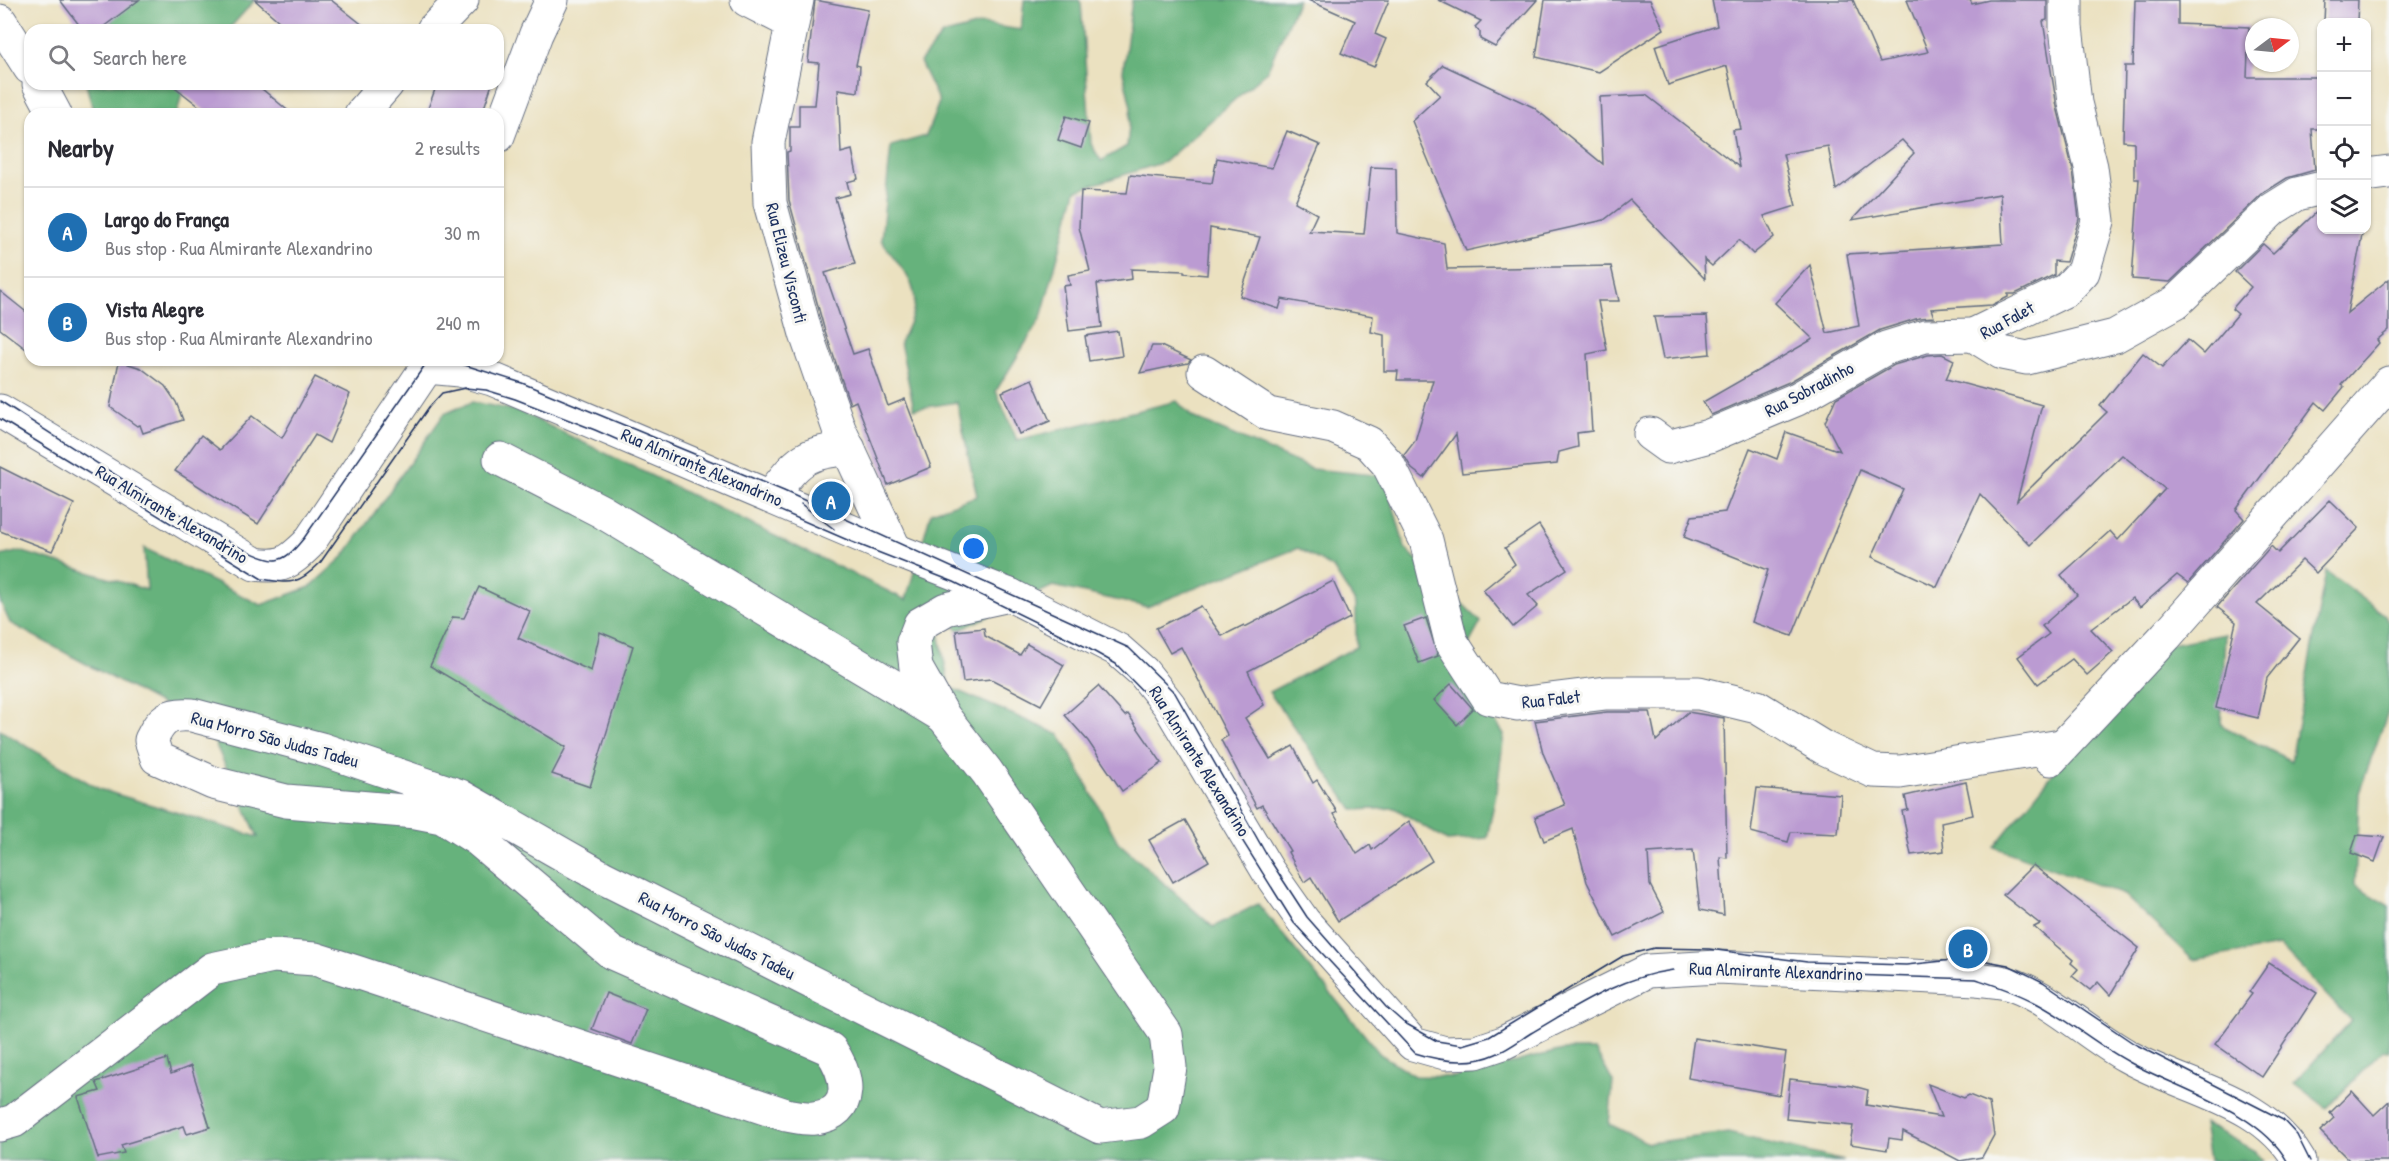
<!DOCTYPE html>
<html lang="en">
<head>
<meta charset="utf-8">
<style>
	body { margin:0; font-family:"Patrick Hand",sans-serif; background:#f7f7f7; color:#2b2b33 }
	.controls { position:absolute; right:18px; top:18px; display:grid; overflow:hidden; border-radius:12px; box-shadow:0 2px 4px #0004 }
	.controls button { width:54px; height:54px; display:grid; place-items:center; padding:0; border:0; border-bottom:2px solid #e1e1e2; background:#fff; color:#2b2b33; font:30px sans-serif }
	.compass { position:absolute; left:2245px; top:18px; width:54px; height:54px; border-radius:50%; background:#fff; box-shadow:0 2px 4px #0004; rotate:74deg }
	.you { position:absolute; left:974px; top:549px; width:21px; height:21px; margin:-15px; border:4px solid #fff; border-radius:50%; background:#1a73e8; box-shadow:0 0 0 9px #1a73e833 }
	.badge { display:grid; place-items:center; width:39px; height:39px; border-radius:50%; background:#1f6fb2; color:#fff; font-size:20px; font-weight:700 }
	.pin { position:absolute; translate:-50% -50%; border:3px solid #fff; box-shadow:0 2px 6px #0006 }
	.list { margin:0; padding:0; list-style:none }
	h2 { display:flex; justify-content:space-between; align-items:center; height:78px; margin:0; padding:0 24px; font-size:26px }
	h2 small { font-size:20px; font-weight:400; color:#7c7c81 }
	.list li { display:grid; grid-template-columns:39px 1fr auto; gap:18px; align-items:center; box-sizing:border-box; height:90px; padding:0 24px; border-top:2px solid #e1e1e2 }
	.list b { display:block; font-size:22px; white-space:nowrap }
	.list p { margin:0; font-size:20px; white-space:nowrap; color:#7c7c81 }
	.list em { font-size:20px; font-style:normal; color:#7c7c81 }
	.icon { flex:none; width:33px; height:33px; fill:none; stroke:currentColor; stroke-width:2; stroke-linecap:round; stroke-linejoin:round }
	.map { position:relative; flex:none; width:2389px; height:1161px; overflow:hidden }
	.search { position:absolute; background:#fff; box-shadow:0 2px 4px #0004; left:24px; top:24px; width:480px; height:66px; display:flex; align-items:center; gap:15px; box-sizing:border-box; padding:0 21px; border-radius:18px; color:#7c7c81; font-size:22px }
	.panel { position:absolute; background:#fff; box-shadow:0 2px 4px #0004; left:24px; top:108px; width:480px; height:258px; border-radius:18px }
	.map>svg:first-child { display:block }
</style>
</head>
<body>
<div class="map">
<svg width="2389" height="1161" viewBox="0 0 2389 1161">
	<rect width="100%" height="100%" fill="#f6f6f2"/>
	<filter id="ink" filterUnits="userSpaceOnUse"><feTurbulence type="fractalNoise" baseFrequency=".0167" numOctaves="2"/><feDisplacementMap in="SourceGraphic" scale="12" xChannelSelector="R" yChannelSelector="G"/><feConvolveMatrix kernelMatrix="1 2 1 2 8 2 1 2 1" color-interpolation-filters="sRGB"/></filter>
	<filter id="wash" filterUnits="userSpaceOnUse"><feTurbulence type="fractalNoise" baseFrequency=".008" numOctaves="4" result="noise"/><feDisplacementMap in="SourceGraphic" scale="24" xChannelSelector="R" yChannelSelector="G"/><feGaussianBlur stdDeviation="1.35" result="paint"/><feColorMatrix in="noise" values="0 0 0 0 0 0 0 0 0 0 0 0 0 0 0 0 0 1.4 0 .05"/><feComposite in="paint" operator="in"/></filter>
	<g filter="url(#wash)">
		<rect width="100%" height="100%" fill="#ebe1c0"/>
		<!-- forest -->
		<g fill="#66b27b" stroke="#40706c" stroke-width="1.5">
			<polygon points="126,0 255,0 228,30 106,30"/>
			<path d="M1024,0H1079L1081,3L1091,144L1101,161L1127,146L1131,107L1123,72L1132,0H1298L1267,71L1164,162L1076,190L1041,318L996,391L1017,440L1177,401L1192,417L1312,469L1385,476L1405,548L1481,622L1457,666L1504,734L1497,789L1487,838L1447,841L1395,808L1353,810L1269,692L1356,647V604L1333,568L1298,548L1147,607L1053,586L960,630L936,615L949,687L1060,735L1118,842L1213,927L1258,904L1380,1054L1415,1076L1454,1077L1563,1050H1595L1613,1082L1609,1124L1648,1143L1728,1133L1844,1161H0V730L99,789L258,837L215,743L181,715L10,623L0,601V556L20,551L147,590L144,548L261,605L310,587L344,556L444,414L472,402L519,411L906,600L931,512L977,496L957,402L914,409L900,342C929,291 911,282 881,240L891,146L926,136L939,102L920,62L942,35L982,24L1021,30Z"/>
			<polygon points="86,84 184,84 177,114 94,114"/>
			<polygon points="2326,571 2385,615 2389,623 2389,709 2359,793 2355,886 2389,906 2389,1052 2383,1050 2327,1108 2294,1083 2351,1021 2280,946 2193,960 2124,895 1994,847 2154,647 2225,634 2221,725 2291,761"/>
			<polygon points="2203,1123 2256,1151 2263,1161 2209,1161"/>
		</g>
		<g id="blocks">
			<!-- building -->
			<g fill="#bb9bd2">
				<polygon points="60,0 139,0 99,30 83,30"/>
				<polygon points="255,0 331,0 369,30 289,30"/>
				<polygon points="815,0 868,10 856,65 860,66 858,92 838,89 841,153 852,150 858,179 847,182 850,194 835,198 855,264 825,273 853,354 868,349 888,406 905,399 931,467 888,485 856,401 850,404 824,328 789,200 787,152 790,151 790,127 799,127 799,105 815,105 819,63 808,62"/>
				<polygon points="1308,0 1389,0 1375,34 1386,39 1374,67 1341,53 1355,21"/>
				<polygon points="1438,0 1537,0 1495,47 1480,39 1480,32 1475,27 1481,21"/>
				<polygon points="1545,0 1650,0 1664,29 1599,72 1536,57"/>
				<polygon points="1712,0 1853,0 1880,62 1928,52 1907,0 1970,0 1972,4 1989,0 2047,0 2047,20 2043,21 2057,107 2073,170 2079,219 2066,262 2054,261 2054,275 2015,294 2008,294 2008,297 1992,305 1931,309 1934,317 1919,318 1880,330 1789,382 1711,415 1703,402 1813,339 1775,303 1810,265 1827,333 1859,326 1847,254 2003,244 2000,194 1852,220 1914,153 1902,140 1836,190 1828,146 1783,154 1796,206 1764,216 1774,237 1753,254 1739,240 1712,266 1704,259 1705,279 1630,200 1604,220 1466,251 1412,121 1440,95 1427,81 1443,65 1533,107 1603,164 1600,97 1646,95 1739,167 1733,130 1741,129 1727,66 1668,85 1655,46 1717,26"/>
				<polygon points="2135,0 2178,0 2178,24 2249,27 2247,77 2320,77 2321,129 2312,129 2315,170 2287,178 2263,193 2170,282 2132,279 2139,179 2134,179 2134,142 2123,141 2125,66 2133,66"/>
				<polygon points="2325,0 2358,0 2357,22 2324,22"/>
				<polygon points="171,84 256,84 292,114 209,114"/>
				<polygon points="437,84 492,84 482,114 426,114"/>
				<polygon points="1066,116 1089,123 1081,148 1058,140"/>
				<polygon points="1287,131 1320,145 1295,202 1317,214 1309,231 1364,234 1371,167 1396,168 1397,233 1444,243 1447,269 1611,266 1619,301 1598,301 1607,350 1587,354 1592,431 1577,433 1578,447 1559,452 1557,464 1462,473 1456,434 1424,478 1412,469 1404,455 1415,441 1433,380 1397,380 1398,371 1384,371 1384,335 1371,332 1373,316 1282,299 1279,309 1240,296 1260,237 1210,228 1207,275 1184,273 1184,271 1131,269 1132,279 1097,284 1102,327 1069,331 1063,286 1070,285 1068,275 1090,271 1079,227 1081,191 1127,193 1130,175 1212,183 1217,158 1272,168"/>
				<polygon points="2322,207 2322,230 2363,230 2347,313 2389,279 2389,330 2377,340 2379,343 2341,385 2344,387 2325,410 2316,402 2236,510 2244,519 2188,583 2177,575 2140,607 2132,598 2091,629 2113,652 2087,675 2072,659 2038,684 2018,657 2049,634 2042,626 2077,595 2061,575 2110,531 2118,540 2165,489 2122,455 2030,545 1980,494 1937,587 1872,557 1903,489 1860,470 1792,636 1752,622 1768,570 1684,537 1692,516 1725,512 1750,448 1777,459 1786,432 1840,451 1825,422 1836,398 1894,365 1928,355 1942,354 1954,360 1946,379 2042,405 2017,501 2107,412 2100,406 2143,353 2162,368 2188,340 2204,354 2238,314 2232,309 2251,287 2235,272 2263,244 2273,253"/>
				<polygon points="0,291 30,315 30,352 0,329"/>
				<polygon points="1707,316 1710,354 1663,359 1654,317"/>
				<polygon points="1118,331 1122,356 1089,361 1085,336"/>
				<polygon points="1152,346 1161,346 1191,360 1188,363 1140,373"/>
				<polygon points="119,361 141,368 165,386 176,402 183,420 143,433 140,425 137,426 110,407"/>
				<polygon points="315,377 350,394 329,443 315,435 258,524 175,471 201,435 220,450 252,416 282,438"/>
				<polygon points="1032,379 1050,421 1019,434 1002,392"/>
				<polygon points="0,467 74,504 52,551 0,531"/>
				<polygon points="2330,500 2359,528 2316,573 2302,560 2257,604 2299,638 2267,678 2258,718 2216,708 2236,622 2217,607 2271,546 2278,553"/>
				<polygon points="1539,525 1567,569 1528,595 1538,606 1513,627 1483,590 1515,564 1505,548"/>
				<polygon points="1333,581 1350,618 1248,671 1264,705 1245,718 1270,759 1293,746 1313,783 1317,780 1337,812 1334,814 1357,854 1370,845 1372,850 1409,821 1432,861 1338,921 1311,877 1304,882 1288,852 1290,851 1262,805 1257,808 1221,740 1228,736 1181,647 1170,653 1156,628 1201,606 1222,636 1244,625 1245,627"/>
				<polygon points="479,587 530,611 518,638 591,671 600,632 633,646 590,787 552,774 566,747 430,666 453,617 464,618"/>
				<polygon points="1426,618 1438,656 1419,663 1404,626"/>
				<polygon points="984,628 985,636 1020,655 1027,644 1064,665 1041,705 991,679 963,682 956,631"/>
				<polygon points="1451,684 1473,709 1457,725 1434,700"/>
				<polygon points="1098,686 1125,716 1128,714 1162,763 1122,791 1088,741 1065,715"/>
				<polygon points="1607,712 1650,712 1656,741 1688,712 1724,718 1727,858 1720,857 1724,915 1700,910 1693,850 1648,853 1650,885 1664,912 1615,937 1587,882 1573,829 1544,841 1535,817 1565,805 1543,753 1535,721"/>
				<polygon points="1966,782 1973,815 1941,822 1944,851 1911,855 1902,811 1908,810 1905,796"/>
				<polygon points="1757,788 1841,795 1838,834 1791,832 1788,842 1751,832"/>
				<polygon points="1185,820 1209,861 1173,882 1149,840"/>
				<polygon points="2357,835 2384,837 2375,862 2351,853"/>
				<polygon points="2033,865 2139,948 2110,995 2098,982 2090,990 2072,976 2078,969 2071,963 2073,960 2034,927 2040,924 2003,895"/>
				<polygon points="2269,963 2317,993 2262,1077 2215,1044 2252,994 2249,992"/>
				<polygon points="606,993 646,1009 632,1044 592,1029"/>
				<polygon points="1694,1038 1786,1052 1780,1095 1688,1078"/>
				<polygon points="167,1059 171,1074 191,1066 210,1127 187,1134 184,1126 121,1145 124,1153 98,1158 78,1097 100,1091 96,1082"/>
				<polygon points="1790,1079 1853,1086 1868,1090 1866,1105 1941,1117 1928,1084 1964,1098 1969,1095 1989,1103 1994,1135 1982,1157 1960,1161 1903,1131 1902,1140 1889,1138 1887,1150 1850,1144 1853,1126 1786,1119"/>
				<polygon points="2352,1091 2374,1115 2389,1101 2389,1161 2350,1161 2320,1131 2334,1118 2330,1113"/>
			</g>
		</g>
	</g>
	<g filter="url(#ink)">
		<use href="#blocks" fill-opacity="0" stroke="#646d80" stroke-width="1.5"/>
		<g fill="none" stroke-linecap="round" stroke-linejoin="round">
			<!-- minor casing -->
			<g stroke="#646d80" stroke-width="35">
				<g id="minor">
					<polyline points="747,0 792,23"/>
					<polyline points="797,0 768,142 770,203 806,334 839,429 895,550"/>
					<polyline points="2066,0 2066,27 2075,103 2091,167 2098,221 2083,272 2066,290 1973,335 2002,353 2027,358 2115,336 2176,302 2273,209 2297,194 2322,188"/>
					<polyline points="0,21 30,68"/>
					<polyline points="433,30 462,0"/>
					<polyline points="39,84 55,114"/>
					<polyline points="361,114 387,84"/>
					<polyline points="498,136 536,34 552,0"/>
					<polyline points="2366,175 2389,172"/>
					<polyline points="1204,372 1268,414 1333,427 1369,443 1388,464 1426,540 1451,641 1488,698 1518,704 1606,693 1699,693 1757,707 1824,748 1873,771 1900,772 2061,746"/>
					<polyline points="1650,434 1668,447 1709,436 1797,399 1886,348 1925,336 1973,335"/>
					<polyline points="500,459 601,511 943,716"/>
					<path d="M771,496C797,462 804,451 849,449"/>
					<polyline points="2051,759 2166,636 2389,383"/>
					<path d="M0,1125L14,1121L212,969L273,956L315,959L359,973L786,1115C794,1116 805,1119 814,1118C857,1113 848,1074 830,1049L612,953L477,839L442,817L416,812L286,801L213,783L157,758L151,740C161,719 168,713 192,715L321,749L460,796L604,878L1100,1127L1141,1122L1163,1108L1170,1067L1166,1034L987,772L944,717L916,668L913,642L920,624L946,609L1010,595"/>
				</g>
			</g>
			<!-- tertiary casing -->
			<g stroke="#646d80" stroke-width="35">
				<path id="tertiary" d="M0,411L255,564C283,568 288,563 308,544L427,367L460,370L492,379L895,550L1010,595L1118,650L1143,672L1169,705L1268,871L1304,922L1413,1044L1445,1053L1476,1052L1503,1043L1648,971L1718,967L1977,979C1989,981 2003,981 2013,985C2055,1001 2088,1034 2127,1056C2187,1090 2262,1097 2299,1161"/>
			</g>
			<!-- minor -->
			<use href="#minor" stroke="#fff" stroke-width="33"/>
			<!-- tertiary -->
			<use href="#tertiary" stroke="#fff" stroke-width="33"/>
			<!-- tram -->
			<g stroke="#1b2f5e" stroke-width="1.5">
				<polyline points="449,360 522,383 784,491 1129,648 1175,693 1266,854 1307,917 1386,1007 1403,1022 1437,1041 1462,1045 1489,1037 1623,956 1654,948 1709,949 1807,962 1906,965 1971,958 2008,965 2043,982 2133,1043 2283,1120 2297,1135 2310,1161"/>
				<path d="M0,401C40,426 245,563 276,560C288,559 297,546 304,538L427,362L437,360"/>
				<path d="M0,419L262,579C291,584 298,585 320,563L429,407L442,393L465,388L486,390L515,399L595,430L852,542L954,582L1084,646L1116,664L1160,709L1294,923L1415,1053C1440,1061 1470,1066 1496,1054C1508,1049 1520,1040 1531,1033C1577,1006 1620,977 1673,970"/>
				<polyline points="801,504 834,529"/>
				<path d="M1753,972L1976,979C1997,986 2016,992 2036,1003C2069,1020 2097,1045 2129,1062C2178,1089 2259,1111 2287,1161"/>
			</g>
		</g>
	</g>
	<g text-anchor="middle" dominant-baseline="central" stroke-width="6" stroke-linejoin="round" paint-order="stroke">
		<!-- street labels -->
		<g font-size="18" fill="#1b2f5e" stroke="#f6f6f2">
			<text transform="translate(787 263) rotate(76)">Rua Elizeu Visconti</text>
			<text transform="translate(2007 320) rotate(-29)">Rua Falet</text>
			<text transform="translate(1809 389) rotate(-28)">Rua Sobradinho</text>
			<text transform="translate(702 467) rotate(23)">Rua Almirante Alexandrino</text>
			<text transform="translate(172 514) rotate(31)">Rua Almirante Alexandrino</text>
			<text transform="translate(1551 699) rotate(-6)">Rua Falet</text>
			<text transform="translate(275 739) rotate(15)">Rua Morro São Judas Tadeu</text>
			<text transform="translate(1200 761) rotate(58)">Rua Almirante Alexandrino</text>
			<text transform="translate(717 935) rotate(27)">Rua Morro São Judas Tadeu</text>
			<text transform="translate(1776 971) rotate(2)">Rua Almirante Alexandrino</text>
		</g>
	</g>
</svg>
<div class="controls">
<button>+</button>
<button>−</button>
<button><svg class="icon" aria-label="locate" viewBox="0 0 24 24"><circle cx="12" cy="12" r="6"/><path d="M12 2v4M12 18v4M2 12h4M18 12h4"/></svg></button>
<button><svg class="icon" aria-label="layers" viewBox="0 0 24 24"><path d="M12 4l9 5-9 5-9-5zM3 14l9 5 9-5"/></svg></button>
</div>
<svg class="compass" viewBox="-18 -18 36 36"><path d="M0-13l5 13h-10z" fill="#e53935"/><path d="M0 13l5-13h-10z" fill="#7c7c81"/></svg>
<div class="you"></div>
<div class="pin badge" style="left:831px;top:501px">A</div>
<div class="pin badge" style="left:1968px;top:949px">B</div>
<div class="search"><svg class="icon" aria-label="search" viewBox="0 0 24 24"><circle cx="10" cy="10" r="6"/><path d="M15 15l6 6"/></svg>Search here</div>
<section class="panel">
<h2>Nearby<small>2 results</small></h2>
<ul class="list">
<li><span class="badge">A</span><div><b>Largo do França</b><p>Bus stop · Rua Almirante Alexandrino</p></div><em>30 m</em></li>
<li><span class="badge">B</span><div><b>Vista Alegre</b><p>Bus stop · Rua Almirante Alexandrino</p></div><em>240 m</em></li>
</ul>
</section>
</div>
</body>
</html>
